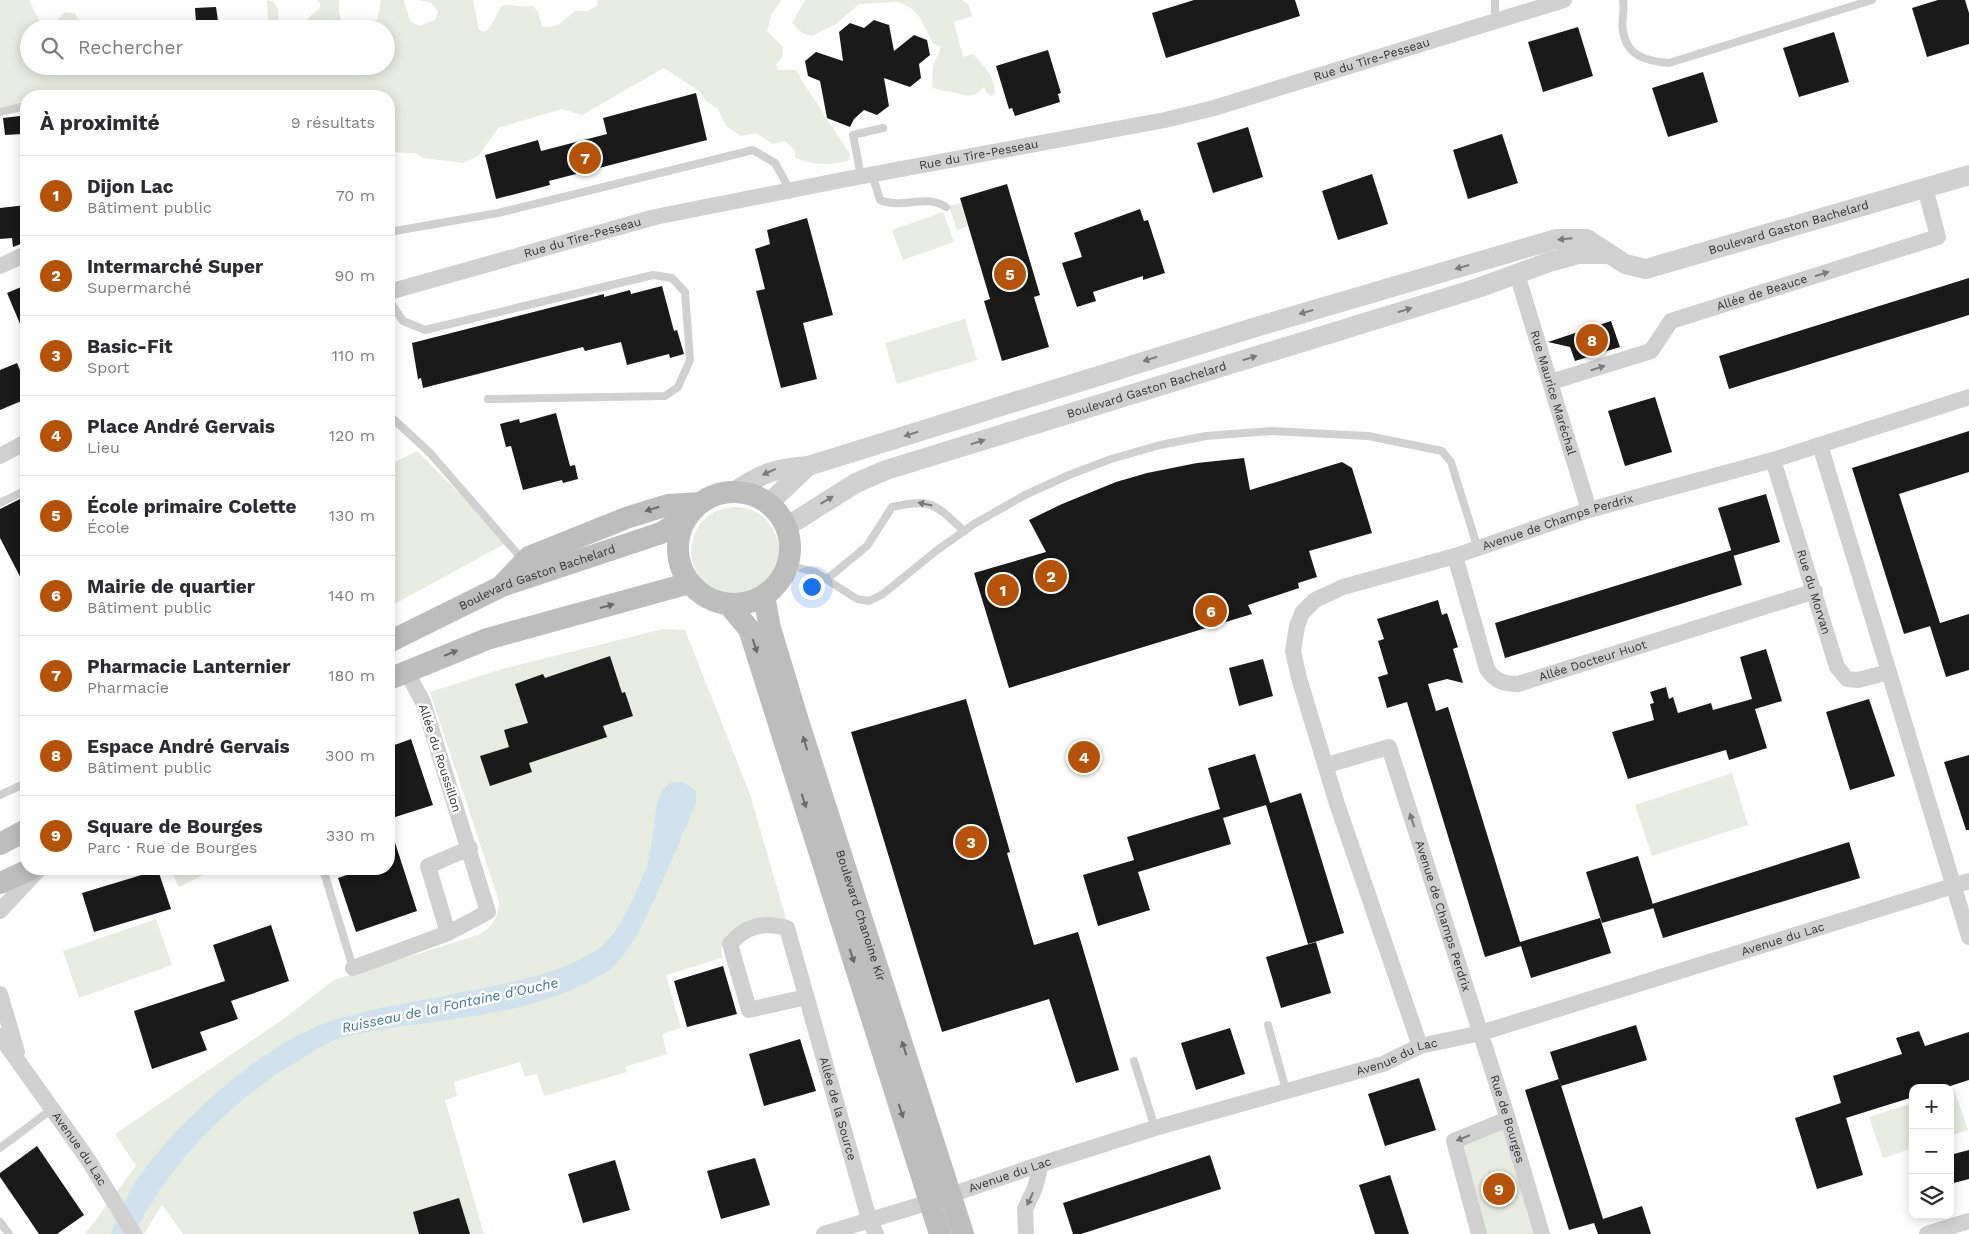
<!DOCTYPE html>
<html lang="fr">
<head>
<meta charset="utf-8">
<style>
	body { margin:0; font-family:"Work Sans",sans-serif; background:#f2f2f3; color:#2b2b33 }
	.controls { position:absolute; right:15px; bottom:15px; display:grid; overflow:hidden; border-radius:10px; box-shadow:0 2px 12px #0003 }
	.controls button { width:45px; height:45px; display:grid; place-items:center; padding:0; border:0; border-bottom:1px solid #e1e1e2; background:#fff; color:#2b2b33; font:25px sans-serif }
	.you { position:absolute; left:811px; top:586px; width:18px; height:18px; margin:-12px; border:4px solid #fff; border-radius:50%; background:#1a73e8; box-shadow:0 0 0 8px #1a73e833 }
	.badge { display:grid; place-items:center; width:32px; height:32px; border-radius:50%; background:#b45309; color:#fff; font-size:16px; font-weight:700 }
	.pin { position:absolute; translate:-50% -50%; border:2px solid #fff; box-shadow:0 1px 5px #0006 }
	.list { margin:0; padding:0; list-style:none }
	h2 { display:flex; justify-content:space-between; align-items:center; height:65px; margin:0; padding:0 20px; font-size:21px }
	h2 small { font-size:16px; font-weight:400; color:#7c7c81 }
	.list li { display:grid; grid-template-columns:32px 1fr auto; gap:15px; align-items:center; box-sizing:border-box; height:80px; padding:0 20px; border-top:1px solid #e1e1e2 }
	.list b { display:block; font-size:19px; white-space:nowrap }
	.list p { margin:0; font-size:16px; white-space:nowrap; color:#7c7c81 }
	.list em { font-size:16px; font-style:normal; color:#7c7c81 }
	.icon { flex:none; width:28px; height:28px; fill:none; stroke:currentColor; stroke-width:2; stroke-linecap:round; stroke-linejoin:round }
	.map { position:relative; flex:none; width:1969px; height:1234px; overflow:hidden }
	.search { position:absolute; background:#fff; box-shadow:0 2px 12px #0003; left:20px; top:20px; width:375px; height:55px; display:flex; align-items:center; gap:12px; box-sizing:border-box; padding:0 18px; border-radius:28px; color:#7c7c81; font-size:19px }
	.panel { position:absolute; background:#fff; box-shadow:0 2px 12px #0003; left:20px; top:90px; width:375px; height:785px; border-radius:20px }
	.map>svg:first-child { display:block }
</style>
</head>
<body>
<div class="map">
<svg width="1969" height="1234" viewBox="0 0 1969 1234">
	<rect width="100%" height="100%" fill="#fff"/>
	<!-- green -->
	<g fill="#e6ecdf">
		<path d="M0,0H29L43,29H29V66H95L98,69L125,66H386V29H360L371,21L377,20L381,0H404L410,21L419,26L435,20L438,12L432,3L419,0H473L479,30L485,32L491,26L501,6C512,3 521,9 532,5L538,12L542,26C557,30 564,20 575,11H587L597,6L598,0H782L772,13L767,31L783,47L782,58L776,64L778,70H796L804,84L850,154L848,161C831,165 810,166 795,157V150L785,141L773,144L756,133L741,136L726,126L718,109L706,101L699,91L664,68L582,115L562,109L498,128L479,155L464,163L423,158L415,153L389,152V96H26V102L0,109Z"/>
		<path d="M267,0L272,1L278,9V20L283,25C307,28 303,20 320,8V3L317,0H339V13L344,29H266L268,20Z"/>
		<path d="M805,0H962L969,5L972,16L954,22L963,57L973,54C985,67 994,75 995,93L991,96L986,92L984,87C974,98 969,96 956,93C947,90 942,92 932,87L933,66L941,47L933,43L919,16L910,7L898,2L859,4L836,24L812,36L802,33L792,23Z"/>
		<polygon points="65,12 75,13 82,29 55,29 59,18"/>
		<polygon points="961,203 968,226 957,230 949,206"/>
		<polygon points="943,212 954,242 903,260 892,230"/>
		<polygon points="965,319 977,360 897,384 885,343"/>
		<polygon points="417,451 508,542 389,607 389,465"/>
		<circle cx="735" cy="551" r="44"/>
		<path d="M663,629L685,630L750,794L789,929L738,927C724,934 720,944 722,958L666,975L681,1028L662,1034L667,1054L625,1067L627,1072L544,1096L537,1074L525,1077L520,1062L454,1082L457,1096L445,1100L484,1234H183L162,1205L144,1234H85L136,1166L115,1134L282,1020L334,980L478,935C492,928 498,918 499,902L430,692L502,669Z"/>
		<polygon points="1732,773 1748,825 1652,856 1635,805"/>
		<polygon points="170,869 207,869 209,872 179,887"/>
		<polygon points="156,919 172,965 79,998 63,951"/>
		<polygon points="1954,1089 1968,1130 1950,1136 1950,1090"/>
		<polygon points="1913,1103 1913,1148 1883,1158 1869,1117"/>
		<polygon points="1506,1124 1539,1234 1484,1234 1462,1144"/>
	</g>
	<!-- water -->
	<path fill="#cfe2ee" d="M672,782H683L696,791V803C685,830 673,857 661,884C648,913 637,942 614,966C604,975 590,981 578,987C505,1020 424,1019 347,1036C333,1039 319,1048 306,1056C234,1097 171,1160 134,1234H111C119,1217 125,1196 136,1181C176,1123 257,1049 323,1024C361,1010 409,1003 449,995C499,984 555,978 598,949C619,935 642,883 649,858C654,839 653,810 661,793C663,788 668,785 672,782Z"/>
	<!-- building -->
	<g fill="#1a1a1a">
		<polygon points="1194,0 1295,0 1300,16 1166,58 1152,13"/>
		<polygon points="1938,0 1965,0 1969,13 1969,44 1927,57 1912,8"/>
		<polygon points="216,7 218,21 196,22 195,8"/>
		<polygon points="874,20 889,25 894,51 914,35 927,40 930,55 919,64 921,78 910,87 884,78 889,106 877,115 864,110 854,119 850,127 827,118 820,81 808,76 805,61 816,52 843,61 839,32 850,23 864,28"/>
		<polygon points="1578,27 1593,76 1543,92 1528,42"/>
		<polygon points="1834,32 1849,82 1799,97 1783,48"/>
		<polygon points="1048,50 1061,93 1058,94 1060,102 1015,116 1012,108 1009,109 996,66"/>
		<polygon points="1703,72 1718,122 1668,137 1652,88"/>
		<polygon points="696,93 707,140 549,181 550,185 496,199 485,155 538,140 541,151 607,134 603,118"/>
		<polygon points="20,116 23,134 5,135 3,118"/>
		<polygon points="1248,127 1263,177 1213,193 1197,143"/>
		<polygon points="1502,134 1518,183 1468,199 1453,150"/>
		<polygon points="1372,174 1388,224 1338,240 1322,191"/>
		<polygon points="1007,184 1040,295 1034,297 1049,347 1002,361 984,301 990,299 960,198"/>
		<polygon points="26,205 26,242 13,247 12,238 0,239 0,208"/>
		<polygon points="1140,209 1144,221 1148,220 1165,273 1143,280 1143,276 1093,292 1096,301 1077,307 1062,263 1082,257 1074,233"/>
		<polygon points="807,218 833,315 803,323 817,379 781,388 756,291 765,289 755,249 770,244 767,230"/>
		<polygon points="1969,278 1969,315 1729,389 1719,356"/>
		<polygon points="26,285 26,338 7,293"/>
		<polygon points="662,286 674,331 677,330 684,354 670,358 669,354 627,365 621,342 585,351 583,347 423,388 421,378 418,379 412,343 604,294 604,297 630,290 631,294"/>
		<polygon points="1611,321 1620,347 1575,361 1570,347 1548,342"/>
		<polygon points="17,363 26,385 26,399 0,410 0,370"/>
		<polygon points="1655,397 1672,452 1625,466 1608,411"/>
		<polygon points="556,413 570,466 575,465 578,479 563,483 562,480 523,490 511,446 506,447 500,424 519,419 520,423"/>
		<polygon points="1969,431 1969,472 1899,494 1940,623 1969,614 1969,670 1946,677 1930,626 1937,624 1904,634 1852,468"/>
		<polygon points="1244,458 1250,490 1342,462 1352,468 1372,533 1309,551 1317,577 1298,583 1299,588 1248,605 1252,614 1009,688 974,573 1046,552 1029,520 1062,504 1116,482 1147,473 1197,463"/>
		<polygon points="1766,494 1780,542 1733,556 1718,508"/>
		<polygon points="26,496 26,588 0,538 0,509"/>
		<polygon points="1732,550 1742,585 1505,658 1495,623"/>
		<polygon points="1438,600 1442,615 1447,613 1458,647 1453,649 1463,683 1447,679 1428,684 1436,711 1448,707 1520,942 1600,918 1611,953 1531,978 1521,946 1485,957 1407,702 1387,708 1378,677 1388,674 1378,641 1384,639 1377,619"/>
		<polygon points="1766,649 1782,701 1755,709 1767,748 1729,760 1726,750 1628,779 1612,732 1654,720 1650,704 1654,703 1650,692 1666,687 1669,699 1673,697 1678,713 1711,703 1713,710 1752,699 1740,657"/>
		<polygon points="610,656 622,693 625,692 633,716 603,726 607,737 529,763 532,772 490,786 480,756 509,747 504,730 528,723 515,684 543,674 545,678"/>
		<polygon points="1263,659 1273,696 1239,706 1229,668"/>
		<polygon points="966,699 1010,852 1007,853 1034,945 1078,932 1119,1070 1076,1083 1049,999 942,1032 851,732"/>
		<polygon points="1869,699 1895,776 1850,790 1826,712"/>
		<polygon points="411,739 433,805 389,819 389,747"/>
		<polygon points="1255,754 1270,803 1301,793 1344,933 1308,944 1266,805 1223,818 1231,844 1138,872 1150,910 1098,926 1083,875 1134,860 1127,837 1220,809 1208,768"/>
		<polygon points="1969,755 1969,830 1966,830 1944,762"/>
		<polygon points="389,833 392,833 417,911 356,932 338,878 365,869 389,869"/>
		<polygon points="1849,842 1860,878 1663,938 1652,904"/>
		<polygon points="1638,856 1654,908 1602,923 1586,872"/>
		<polygon points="158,870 171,909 94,932 82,893"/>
		<polygon points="271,925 289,981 231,1001 238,1019 200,1032 207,1050 152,1069 134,1011 225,981 213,945"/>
		<polygon points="1316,942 1331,993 1281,1008 1266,957"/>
		<polygon points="723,966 737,1014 687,1027 674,981"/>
		<polygon points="1636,1025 1647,1060 1561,1086 1550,1052"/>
		<polygon points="1230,1028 1245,1074 1196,1090 1181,1043"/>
		<polygon points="1919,1031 1925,1046 1969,1032 1969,1080 1944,1088 1913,1088 1913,1097 1846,1118 1863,1175 1817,1189 1795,1118 1841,1103 1833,1076 1902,1054 1896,1038"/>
		<polygon points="800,1039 816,1091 764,1106 749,1054"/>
		<polygon points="1419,1078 1436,1130 1385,1146 1368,1094"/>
		<polygon points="1559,1079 1603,1219 1642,1206 1651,1234 1598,1234 1594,1223 1569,1230 1525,1090"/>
		<polygon points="37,1146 84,1215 57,1234 39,1234 0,1177 0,1173"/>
		<polygon points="1969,1150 1969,1179 1950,1184 1950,1155"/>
		<polygon points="1210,1155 1221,1189 1081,1234 1073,1234 1063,1203"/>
		<polygon points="755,1158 770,1205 721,1219 707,1171"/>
		<polygon points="615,1160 630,1210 583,1223 568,1174"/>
		<polygon points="1390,1175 1409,1234 1375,1234 1359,1185"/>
		<polygon points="459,1198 470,1234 419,1234 413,1212"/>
	</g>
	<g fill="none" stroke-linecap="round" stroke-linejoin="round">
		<!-- service -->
		<g stroke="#d0d0d0" stroke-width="8">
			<polyline points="1495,0 1495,21"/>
			<path d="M1623,0C1625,11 1621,21 1623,31C1627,57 1647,61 1669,63L1872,0"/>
			<polyline points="0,112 26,106"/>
			<path d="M872,174L880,200C903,210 924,193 946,207"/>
			<polyline points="861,176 853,135 883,128"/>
			<polyline points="389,232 498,213 753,150 775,163 790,190"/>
			<polyline points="389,300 403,321 425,330 653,275 672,278 685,292 690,360 678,387 665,396 488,399"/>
			<polyline points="389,415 430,453 523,560"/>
			<polyline points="0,503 26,490"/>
			<polyline points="788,565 815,572 857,599 869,601 883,594 936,551 974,524 1025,495 1069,475 1111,459 1160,445 1206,436 1271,431 1368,436 1442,451 1451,462 1478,549"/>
			<path d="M827,579L867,546L892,507C932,498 935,504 964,531"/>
			<polyline points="0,795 26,783"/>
			<polyline points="323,869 353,968"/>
			<polyline points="1268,1025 1286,1090"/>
			<polyline points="1134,1061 1155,1128"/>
			<polyline points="0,1148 52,1109"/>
			<polyline points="0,1222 9,1234"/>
		</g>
		<!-- minor -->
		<g stroke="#d0d0d0" stroke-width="16">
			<polyline points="0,266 26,254"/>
			<path id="s1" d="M1517,274L1589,510"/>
			<path id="s2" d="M389,292L655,217L842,180L1165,120L1214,108L1564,0"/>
			<path id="s3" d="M1551,382L1651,351L1671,321L1938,237L1925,188"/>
			<polyline points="0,456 26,442"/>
			<path id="s4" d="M1773,460L1837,667L1847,679L1858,680L1889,672L1820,445"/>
			<path id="s5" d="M1455,556L1487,669C1495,681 1503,684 1518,684L1815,591"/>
			<polyline points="1889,672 1969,937"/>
			<path id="s6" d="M1327,765L1389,747L1508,1119L1542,1234"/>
			<polyline points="0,911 39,869"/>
			<polyline points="448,933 428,866 470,848"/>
			<polyline points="353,968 448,933 488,912 423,702 406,671"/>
			<polyline points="0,994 17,1052"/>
			<path id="s7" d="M806,997L749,1010L730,944C746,925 764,922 787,928L869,1219L876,1234"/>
			<path id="s8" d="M0,1036L87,1158L134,1234"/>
			<path id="s9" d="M1420,1046L1337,804L1299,678L1293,651L1297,626L1302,613L1315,600L1343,587L1455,556L1589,510L1773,460L1969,397"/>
			<path id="s10" d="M824,1234L930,1202L1041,1164L1155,1128L1383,1064L1420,1046L1481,1033L1969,881"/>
			<polyline points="1026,1234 1025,1209 1035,1188 1041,1164"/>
			<polyline points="1479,1234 1454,1141 1508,1119"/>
			<polyline points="1927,1234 1969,1221"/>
		</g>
		<!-- tertiary -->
		<g stroke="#d0d0d0" stroke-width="20">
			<path id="s11" d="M734,492C763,472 775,469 808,466L1256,327L1556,239H1587L1625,264L1646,269L1969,175"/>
			<polyline points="768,504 808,466"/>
			<path id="s12" d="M786,527L856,483L886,470L1478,288L1549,262L1578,254H1609"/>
		</g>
		<!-- secondary -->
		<g stroke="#bdbdbd" stroke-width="22">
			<circle cx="734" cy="548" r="56"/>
			<polyline points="504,583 529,557 626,518 668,505 701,503"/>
			<path id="s13" d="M764,596L770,628L798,721L963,1234"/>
			<polyline points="729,605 749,629 940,1234"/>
			<path id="s14" d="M389,642L502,586L661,533L688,516"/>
			<polyline points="389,679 487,639 690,583"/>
			<polyline points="0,844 26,830"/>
			<polyline points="0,883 31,869"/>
		</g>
	</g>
	<!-- one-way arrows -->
	<defs><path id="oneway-solid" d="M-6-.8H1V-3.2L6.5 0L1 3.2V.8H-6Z" transform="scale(1.25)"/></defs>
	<g fill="#7a7a7a">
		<use href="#oneway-solid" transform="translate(1565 239) rotate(175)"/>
		<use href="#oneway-solid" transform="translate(1462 267) rotate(164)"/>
		<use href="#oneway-solid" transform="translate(1822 274) rotate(-17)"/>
		<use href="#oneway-solid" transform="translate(1405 310) rotate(-17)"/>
		<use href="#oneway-solid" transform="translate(1306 312) rotate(164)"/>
		<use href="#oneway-solid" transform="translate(1250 358) rotate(-17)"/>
		<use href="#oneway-solid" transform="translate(1150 359) rotate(163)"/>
		<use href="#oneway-solid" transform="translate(1598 368) rotate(-17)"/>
		<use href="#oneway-solid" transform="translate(911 434) rotate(163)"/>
		<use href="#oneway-solid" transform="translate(978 442) rotate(-17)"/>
		<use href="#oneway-solid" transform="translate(769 472) rotate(156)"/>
		<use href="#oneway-solid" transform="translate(827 500) rotate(-31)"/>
		<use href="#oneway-solid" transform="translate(925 504) rotate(-168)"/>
		<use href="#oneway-solid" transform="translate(1412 820) rotate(-108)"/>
		<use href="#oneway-solid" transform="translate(1463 1138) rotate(158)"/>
		<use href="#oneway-solid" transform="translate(1030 1199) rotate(115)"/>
	</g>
	<g fill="#6a6a6a">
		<use href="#oneway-solid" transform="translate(652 509) rotate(163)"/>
		<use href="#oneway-solid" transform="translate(607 606) rotate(-15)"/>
		<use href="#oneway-solid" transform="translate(755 646) rotate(72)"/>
		<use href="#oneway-solid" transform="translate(451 653) rotate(-22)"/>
		<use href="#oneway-solid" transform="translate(805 743) rotate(-107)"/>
		<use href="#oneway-solid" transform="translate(804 801) rotate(72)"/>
		<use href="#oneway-solid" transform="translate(852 956) rotate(72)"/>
		<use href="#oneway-solid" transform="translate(904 1048) rotate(-108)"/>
		<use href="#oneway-solid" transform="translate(901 1111) rotate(72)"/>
	</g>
	<g text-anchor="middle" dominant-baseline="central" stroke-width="5" stroke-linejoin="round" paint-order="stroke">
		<!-- street labels -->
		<g font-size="12" fill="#333" stroke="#fff">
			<text stroke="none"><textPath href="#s2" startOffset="1011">Rue du Tire-Pesseau</textPath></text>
			<text stroke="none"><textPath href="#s2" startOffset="606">Rue du Tire-Pesseau</textPath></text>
			<text stroke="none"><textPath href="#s11" startOffset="1108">Boulevard Gaston Bachelard</textPath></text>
			<text stroke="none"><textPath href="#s2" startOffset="201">Rue du Tire-Pesseau</textPath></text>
			<text stroke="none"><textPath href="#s3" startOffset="236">Allée de Beauce</textPath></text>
			<text stroke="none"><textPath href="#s12" startOffset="388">Boulevard Gaston Bachelard</textPath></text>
			<text stroke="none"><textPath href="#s1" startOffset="124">Rue Maurice Maréchal</textPath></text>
			<text stroke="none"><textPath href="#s9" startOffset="728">Avenue de Champs Perdrix</textPath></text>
			<text stroke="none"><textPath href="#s14" startOffset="162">Boulevard Gaston Bachelard</textPath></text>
			<text stroke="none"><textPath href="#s4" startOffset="138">Rue du Morvan</textPath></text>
			<text stroke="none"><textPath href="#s5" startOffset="232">Allée Docteur Huot</textPath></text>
			<text transform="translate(440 758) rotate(72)">Allée du Roussillon</text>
			<text stroke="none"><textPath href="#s13" startOffset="334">Boulevard Chanoine Kir</textPath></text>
			<text stroke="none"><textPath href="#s6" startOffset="242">Avenue de Champs Perdrix</textPath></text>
			<text stroke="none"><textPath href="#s10" startOffset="1004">Avenue du Lac</textPath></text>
			<text stroke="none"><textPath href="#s10" startOffset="600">Avenue du Lac</textPath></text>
			<text stroke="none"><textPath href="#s7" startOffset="378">Allée de la Source</textPath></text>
			<text stroke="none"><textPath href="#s6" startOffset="455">Rue de Bourges</textPath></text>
			<text stroke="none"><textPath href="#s8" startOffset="138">Avenue du Lac</textPath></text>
			<text stroke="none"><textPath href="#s10" startOffset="195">Avenue du Lac</textPath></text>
		</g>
		<!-- water labels -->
		<g font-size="14" font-style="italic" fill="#3f7597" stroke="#fff">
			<text transform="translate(450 1005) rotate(-12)">Ruisseau de la Fontaine d'Ouche</text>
		</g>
	</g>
</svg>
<div class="controls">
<button>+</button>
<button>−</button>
<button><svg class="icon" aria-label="layers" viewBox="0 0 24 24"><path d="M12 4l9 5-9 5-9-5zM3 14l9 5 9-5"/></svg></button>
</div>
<div class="you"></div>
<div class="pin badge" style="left:1003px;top:590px">1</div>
<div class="pin badge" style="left:1051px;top:576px">2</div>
<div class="pin badge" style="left:971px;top:842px">3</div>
<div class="pin badge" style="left:1084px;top:757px">4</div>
<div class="pin badge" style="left:1010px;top:274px">5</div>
<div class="pin badge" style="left:1211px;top:611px">6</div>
<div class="pin badge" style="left:585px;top:158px">7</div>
<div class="pin badge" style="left:1592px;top:340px">8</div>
<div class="pin badge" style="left:1499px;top:1189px">9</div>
<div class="search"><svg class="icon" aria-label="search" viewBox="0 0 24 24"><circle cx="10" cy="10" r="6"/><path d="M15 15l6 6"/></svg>Rechercher</div>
<section class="panel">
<h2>À proximité<small>9 résultats</small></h2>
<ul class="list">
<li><span class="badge">1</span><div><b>Dijon Lac</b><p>Bâtiment public</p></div><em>70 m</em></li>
<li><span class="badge">2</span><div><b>Intermarché Super</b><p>Supermarché</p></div><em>90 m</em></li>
<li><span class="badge">3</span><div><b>Basic-Fit</b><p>Sport</p></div><em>110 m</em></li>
<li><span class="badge">4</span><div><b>Place André Gervais</b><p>Lieu</p></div><em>120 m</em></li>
<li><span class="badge">5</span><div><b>École primaire Colette</b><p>École</p></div><em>130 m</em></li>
<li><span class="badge">6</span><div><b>Mairie de quartier</b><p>Bâtiment public</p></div><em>140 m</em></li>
<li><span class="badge">7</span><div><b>Pharmacie Lanternier</b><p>Pharmacie</p></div><em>180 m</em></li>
<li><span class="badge">8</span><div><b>Espace André Gervais</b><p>Bâtiment public</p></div><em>300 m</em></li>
<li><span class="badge">9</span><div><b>Square de Bourges</b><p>Parc · Rue de Bourges</p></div><em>330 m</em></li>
</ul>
</section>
</div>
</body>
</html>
